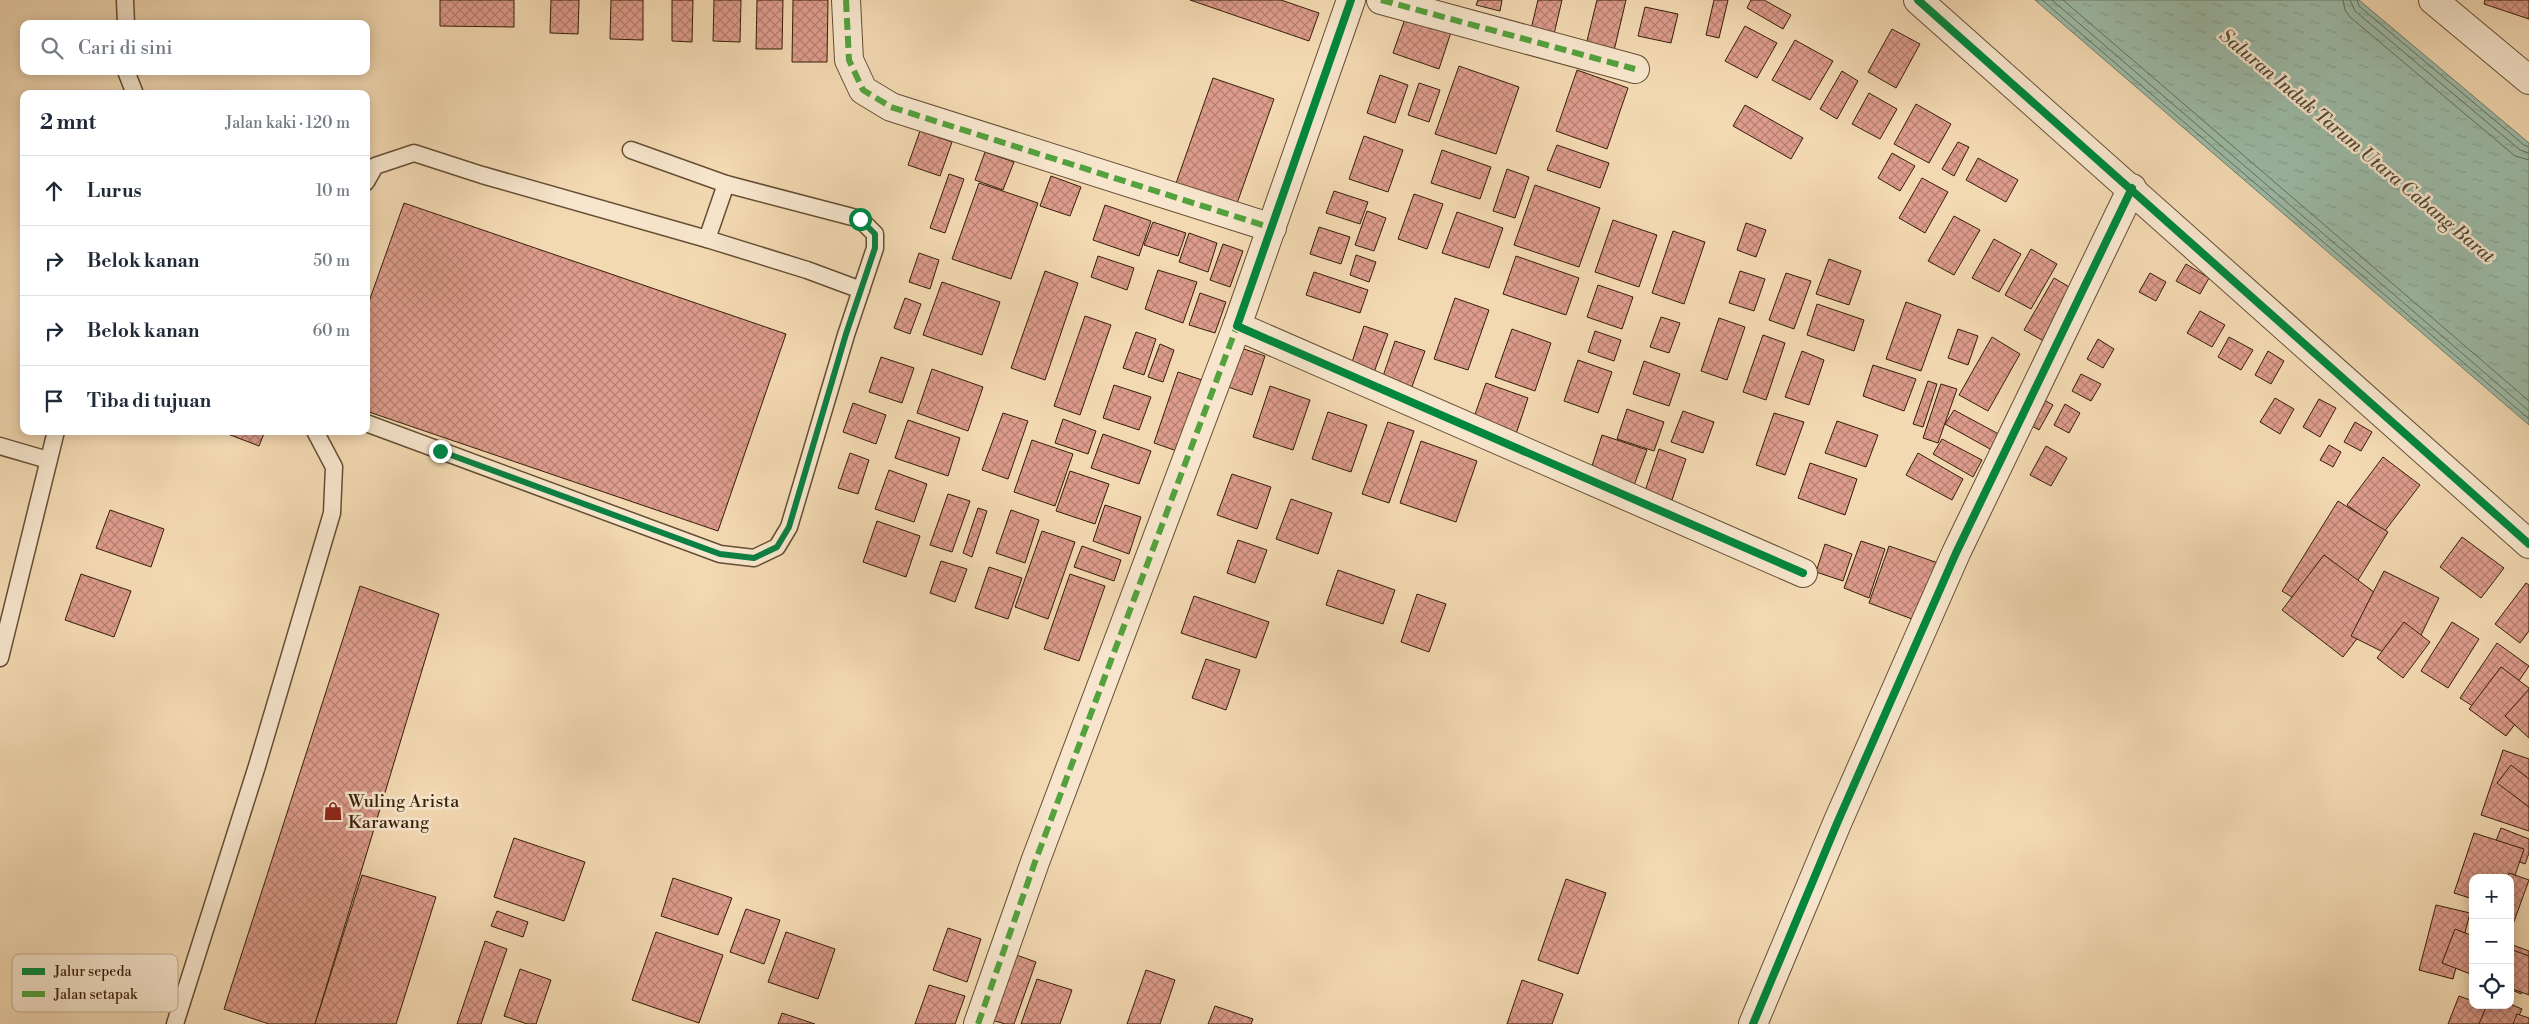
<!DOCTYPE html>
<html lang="id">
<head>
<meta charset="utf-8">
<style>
	body { margin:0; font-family:"Libre Bodoni",serif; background:#f6f6f7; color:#1f2937 }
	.controls { position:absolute; right:15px; bottom:15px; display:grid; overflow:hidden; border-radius:10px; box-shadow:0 2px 12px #0003 }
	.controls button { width:45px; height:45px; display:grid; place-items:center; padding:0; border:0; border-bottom:1px solid #e0e1e3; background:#fff; color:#1f2937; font:25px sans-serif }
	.stop { position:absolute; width:15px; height:15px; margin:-11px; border:4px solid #0b8043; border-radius:50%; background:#fff }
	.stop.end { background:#0b8043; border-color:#fff; box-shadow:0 1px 5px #0008 }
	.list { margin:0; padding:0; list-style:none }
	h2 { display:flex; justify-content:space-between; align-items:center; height:65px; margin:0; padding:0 20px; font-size:21px }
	h2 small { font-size:16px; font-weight:400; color:#747a83 }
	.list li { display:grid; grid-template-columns:32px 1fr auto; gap:15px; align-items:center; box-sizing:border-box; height:70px; padding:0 20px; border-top:1px solid #e0e1e3 }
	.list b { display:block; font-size:19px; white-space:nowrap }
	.list em { font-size:16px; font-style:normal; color:#747a83 }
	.icon { flex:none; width:28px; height:28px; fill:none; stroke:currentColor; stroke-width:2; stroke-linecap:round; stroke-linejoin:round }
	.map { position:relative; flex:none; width:2529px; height:1024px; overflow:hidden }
	.search { position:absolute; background:#fff; box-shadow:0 2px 12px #0003; left:20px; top:20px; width:350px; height:55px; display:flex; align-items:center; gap:12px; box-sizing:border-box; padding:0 18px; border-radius:10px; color:#747a83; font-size:19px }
	.panel { position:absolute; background:#fff; box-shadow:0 2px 12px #0003; left:20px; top:90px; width:350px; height:345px; border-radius:10px }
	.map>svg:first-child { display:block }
</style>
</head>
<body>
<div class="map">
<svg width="2529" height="1024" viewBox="0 0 2529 1024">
	<defs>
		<pattern id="water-ripples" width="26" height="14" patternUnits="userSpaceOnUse" patternTransform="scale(1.25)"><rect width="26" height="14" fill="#9cbba8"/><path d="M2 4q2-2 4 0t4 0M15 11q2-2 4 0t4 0" fill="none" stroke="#87a08f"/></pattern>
		<pattern id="building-cross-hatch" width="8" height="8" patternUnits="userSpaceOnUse" patternTransform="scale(1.25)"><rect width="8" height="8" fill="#de9c8c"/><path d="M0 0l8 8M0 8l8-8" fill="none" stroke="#b57f71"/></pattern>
	</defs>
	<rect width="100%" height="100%" fill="#f3d9b2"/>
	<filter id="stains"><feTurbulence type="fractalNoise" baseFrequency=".004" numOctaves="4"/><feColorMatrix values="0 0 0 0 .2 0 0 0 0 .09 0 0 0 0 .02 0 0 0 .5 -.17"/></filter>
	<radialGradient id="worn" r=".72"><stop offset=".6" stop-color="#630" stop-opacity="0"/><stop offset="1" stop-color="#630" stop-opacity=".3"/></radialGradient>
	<!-- water -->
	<polygon fill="url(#water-ripples)" stroke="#737d68" points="2035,0 2359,0 2529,143 2529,425"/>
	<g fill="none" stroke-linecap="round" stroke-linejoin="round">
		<!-- shore -->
		<g stroke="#696d58" stroke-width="1">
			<polyline points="2042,0 2529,419"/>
			<polyline points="2052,0 2529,411"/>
			<polyline points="2063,0 2529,401"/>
			<polyline points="2343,0 2345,10 2350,17 2515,156 2529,160"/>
			<polyline points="2350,0 2355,11 2520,150 2529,153"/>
			<polyline points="2357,0 2359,6 2524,145 2529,147"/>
		</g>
	</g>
	<!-- building -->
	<g fill="url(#building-cross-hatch)" stroke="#361f09">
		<polygon points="440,0 514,0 514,27 440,26"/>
		<polygon points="551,0 579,0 578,34 550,33"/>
		<polygon points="611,0 643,0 643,40 610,39"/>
		<polygon points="672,0 693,0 692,42 672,41"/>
		<polygon points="714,0 741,0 740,42 713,41"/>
		<polygon points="757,0 783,0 782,49 756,49"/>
		<polygon points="793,0 828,0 827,62 792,62"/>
		<polygon points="1190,0 1281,0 1319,13 1309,41"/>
		<polygon points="1478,0 1502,0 1500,11 1476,5"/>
		<polygon points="1538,0 1562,0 1554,34 1531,29"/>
		<polygon points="1597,0 1626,0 1613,55 1585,49"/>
		<polygon points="1714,0 1728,0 1719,38 1706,35"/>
		<polygon points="1751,0 1764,0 1791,15 1783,29 1747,8"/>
		<polygon points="2485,0 2529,0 2529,19 2484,4"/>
		<polygon points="1645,7 1678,14 1671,43 1638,36"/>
		<polygon points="1407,13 1452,29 1439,69 1393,53"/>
		<polygon points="1745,26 1777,43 1757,78 1725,61"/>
		<polygon points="1892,29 1920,44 1896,88 1868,72"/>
		<polygon points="1795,40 1833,61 1810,100 1772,80"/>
		<polygon points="1459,66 1519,87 1496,154 1435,134"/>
		<polygon points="1577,70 1628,88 1607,149 1556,131"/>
		<polygon points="1842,71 1858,81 1837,119 1820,109"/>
		<polygon points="1380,75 1408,85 1395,123 1367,113"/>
		<polygon points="1213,78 1274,99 1235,209 1174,189"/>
		<polygon points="1419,83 1440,90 1429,122 1408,115"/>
		<polygon points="1869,93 1897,109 1880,139 1852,124"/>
		<polygon points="1916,104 1951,124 1929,163 1894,144"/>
		<polygon points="1745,105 1803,138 1791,159 1733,126"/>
		<polygon points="920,131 952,142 940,176 908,165"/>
		<polygon points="1364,136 1403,150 1388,192 1349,179"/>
		<polygon points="1958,142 1969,147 1954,176 1942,169"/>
		<polygon points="1557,145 1609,163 1600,188 1547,170"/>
		<polygon points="1442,150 1491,167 1480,199 1431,183"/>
		<polygon points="985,152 1014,162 1003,190 975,180"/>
		<polygon points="1892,153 1915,166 1900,191 1878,178"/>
		<polygon points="1978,158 2018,180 2006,202 1966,180"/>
		<polygon points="1507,169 1529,177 1515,218 1493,211"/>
		<polygon points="949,174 964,179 945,233 930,228"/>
		<polygon points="1051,176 1081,187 1070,216 1040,206"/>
		<polygon points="1922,178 1948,192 1925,233 1899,218"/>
		<polygon points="979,183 1038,203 1011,279 952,259"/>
		<polygon points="1535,185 1600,208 1579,267 1514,245"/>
		<polygon points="1334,191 1368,202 1360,224 1326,213"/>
		<polygon points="1414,194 1443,204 1427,249 1398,239"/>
		<polygon points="404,203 786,334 718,531 366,411 366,310"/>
		<polygon points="1105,205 1151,221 1139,256 1093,240"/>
		<polygon points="1367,211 1386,218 1374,251 1355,245"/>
		<polygon points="1457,212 1503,228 1489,268 1442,253"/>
		<polygon points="1954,216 1980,230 1954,275 1928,261"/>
		<polygon points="1613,220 1657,235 1639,287 1595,272"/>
		<polygon points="1153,222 1186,233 1178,256 1144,245"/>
		<polygon points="1746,223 1766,230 1756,257 1737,250"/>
		<polygon points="1319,227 1350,237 1341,264 1310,254"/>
		<polygon points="1673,231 1705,242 1684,304 1652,293"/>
		<polygon points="1189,233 1217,243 1208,272 1179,262"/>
		<polygon points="1994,239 2021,254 1999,292 1972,278"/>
		<polygon points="1223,244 1243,251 1230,287 1210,280"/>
		<polygon points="2031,249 2057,264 2031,309 2005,295"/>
		<polygon points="919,253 939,260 930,289 909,282"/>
		<polygon points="1356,255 1376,262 1369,282 1350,275"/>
		<polygon points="1098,256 1134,268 1127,290 1091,277"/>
		<polygon points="1516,256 1579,278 1566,315 1503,294"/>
		<polygon points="1829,259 1861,271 1849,305 1816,294"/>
		<polygon points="2186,264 2209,278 2200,294 2176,281"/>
		<polygon points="1158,270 1197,282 1183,323 1145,309"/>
		<polygon points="1045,271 1078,283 1045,380 1011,368"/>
		<polygon points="1740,271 1765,279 1754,311 1729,303"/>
		<polygon points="1314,272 1368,290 1360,313 1306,295"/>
		<polygon points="1786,273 1811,281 1794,329 1769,320"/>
		<polygon points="2150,273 2166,282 2156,301 2139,292"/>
		<polygon points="2054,278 2078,292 2049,344 2024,330"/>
		<polygon points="942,282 1000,302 982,355 923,335"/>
		<polygon points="1598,285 1633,297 1622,329 1587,317"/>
		<polygon points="1200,293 1226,302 1215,333 1189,325"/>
		<polygon points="905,298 921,304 910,334 894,328"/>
		<polygon points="1455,298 1489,310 1468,370 1434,359"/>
		<polygon points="1906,302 1941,315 1921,371 1886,359"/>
		<polygon points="1817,304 1864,320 1854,351 1807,335"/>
		<polygon points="2200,311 2225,325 2212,347 2187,333"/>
		<polygon points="1085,316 1111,325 1080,415 1054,406"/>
		<polygon points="1661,317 1680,323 1669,353 1650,347"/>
		<polygon points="1719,318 1745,327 1727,380 1701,371"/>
		<polygon points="1364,326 1388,334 1373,375 1350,368"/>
		<polygon points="1512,329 1551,343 1535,391 1495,377"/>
		<polygon points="1958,329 1978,336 1968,365 1948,358"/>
		<polygon points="1595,331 1621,340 1614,361 1588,352"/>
		<polygon points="1136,332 1156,339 1144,375 1123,368"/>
		<polygon points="1763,335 1785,343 1766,400 1743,392"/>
		<polygon points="1992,337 2020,354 1988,411 1959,395"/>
		<polygon points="2229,337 2253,350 2241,370 2218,357"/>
		<polygon points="2098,339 2114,349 2103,368 2087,359"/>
		<polygon points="1395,341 1425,351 1410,392 1381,382"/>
		<polygon points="1160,344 1174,350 1163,382 1148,377"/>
		<polygon points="1241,348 1265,356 1252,395 1228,387"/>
		<polygon points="1802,351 1824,360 1809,405 1785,397"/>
		<polygon points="2268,351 2284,361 2271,384 2255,375"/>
		<polygon points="881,357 914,368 902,403 869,392"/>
		<polygon points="1578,360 1612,372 1598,413 1564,401"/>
		<polygon points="1644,361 1680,374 1669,406 1633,394"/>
		<polygon points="1873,365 1916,379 1904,411 1863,396"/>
		<polygon points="932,369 983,387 968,431 917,413"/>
		<polygon points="1178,372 1202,380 1177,451 1154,443"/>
		<polygon points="2081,374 2101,384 2091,401 2072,391"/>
		<polygon points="1928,381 1937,384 1923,427 1913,424"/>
		<polygon points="1486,383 1528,398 1516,434 1473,420"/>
		<polygon points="1941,384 1957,389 1938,443 1923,438"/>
		<polygon points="1114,385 1151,397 1139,430 1103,418"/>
		<polygon points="1270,386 1310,400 1293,450 1253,437"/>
		<polygon points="2039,397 2053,405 2039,430 2025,422"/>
		<polygon points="2275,398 2294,409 2280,434 2260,422"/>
		<polygon points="2319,399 2336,408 2320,437 2303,427"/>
		<polygon points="853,403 886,415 876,444 843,432"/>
		<polygon points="2065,404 2080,413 2069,433 2054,425"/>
		<polygon points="1627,409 1664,422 1654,451 1617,439"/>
		<polygon points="1954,410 2008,439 1999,454 1945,424"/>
		<polygon points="1683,411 1714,422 1703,453 1671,442"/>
		<polygon points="1328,412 1367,425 1351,472 1312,459"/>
		<polygon points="1003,413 1028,421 1008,479 982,470"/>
		<polygon points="1774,413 1804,422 1785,475 1756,465"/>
		<polygon points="1063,419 1096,431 1088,454 1055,443"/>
		<polygon points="908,420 960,438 948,476 895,458"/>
		<polygon points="1837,421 1878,435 1866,467 1825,453"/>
		<polygon points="1388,422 1414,431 1389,503 1362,494"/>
		<polygon points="2355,422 2372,432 2361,451 2344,442"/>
		<polygon points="220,431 265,431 259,446"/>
		<polygon points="1103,434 1151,451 1139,484 1091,468"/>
		<polygon points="1602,435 1647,450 1633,488 1590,472"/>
		<polygon points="1942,439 1982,460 1973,477 1933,454"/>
		<polygon points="1032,440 1073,454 1055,506 1014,492"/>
		<polygon points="1421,441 1477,461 1456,522 1400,503"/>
		<polygon points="2329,445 2341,452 2333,467 2320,460"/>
		<polygon points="2046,446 2067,458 2051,486 2030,475"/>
		<polygon points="1659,449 1686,459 1672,500 1645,491"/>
		<polygon points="850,453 869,460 858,494 838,488"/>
		<polygon points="1918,453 1963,479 1952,500 1906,475"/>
		<polygon points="2383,457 2420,485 2384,532 2347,505"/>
		<polygon points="1810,463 1857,479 1845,515 1798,498"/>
		<polygon points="889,470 927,484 914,522 875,509"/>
		<polygon points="1070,471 1109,484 1095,524 1056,511"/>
		<polygon points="1232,474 1271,487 1257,529 1217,515"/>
		<polygon points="948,494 970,501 952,552 930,545"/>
		<polygon points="1291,499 1332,513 1318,554 1276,539"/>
		<polygon points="2338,501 2388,532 2332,622 2282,591"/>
		<polygon points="1105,505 1141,517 1129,554 1093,541"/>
		<polygon points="978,508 987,511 972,557 963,553"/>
		<polygon points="110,510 164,529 151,567 96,548"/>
		<polygon points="1011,510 1039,520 1025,563 996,553"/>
		<polygon points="877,521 920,536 906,577 863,562"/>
		<polygon points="1042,531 1075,542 1048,619 1015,607"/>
		<polygon points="2462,537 2504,568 2481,598 2440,567"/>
		<polygon points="1238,540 1267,550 1255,583 1227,573"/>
		<polygon points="1861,541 1885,549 1869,598 1844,588"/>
		<polygon points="1825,544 1852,554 1843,581 1816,572"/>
		<polygon points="1082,546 1121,560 1114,581 1074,567"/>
		<polygon points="1889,546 1941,564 1920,622 1869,603"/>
		<polygon points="2324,555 2386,601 2343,657 2282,610"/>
		<polygon points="941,561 967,569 955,602 930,593"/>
		<polygon points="989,567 1022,578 1008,619 975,608"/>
		<polygon points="1338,570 1395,590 1383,624 1326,605"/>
		<polygon points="2384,571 2439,598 2407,664 2351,636"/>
		<polygon points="81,574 131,591 114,637 65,620"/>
		<polygon points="1070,574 1105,586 1079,661 1044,649"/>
		<polygon points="2526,583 2529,585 2529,631 2520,643 2495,624"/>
		<polygon points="360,586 439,614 315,1024 269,1024 224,1009"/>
		<polygon points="1417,594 1446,604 1429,652 1401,642"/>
		<polygon points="1194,596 1269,622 1256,658 1181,633"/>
		<polygon points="2404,622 2430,642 2403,678 2377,658"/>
		<polygon points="2452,622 2479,639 2448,688 2421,671"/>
		<polygon points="2497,643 2529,666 2493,719 2460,698"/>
		<polygon points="1206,659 1240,670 1226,710 1192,698"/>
		<polygon points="2501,667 2529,688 2529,706 2506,736 2469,709"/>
		<polygon points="2529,689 2529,738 2505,716"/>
		<polygon points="2503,750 2529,759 2529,831 2481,815"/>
		<polygon points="2511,765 2529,779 2529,807 2497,783"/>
		<polygon points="2501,828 2529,839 2529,853 2525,864 2492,851"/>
		<polygon points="2474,833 2524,849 2510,890 2510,878 2473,878 2473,899 2454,893"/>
		<polygon points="514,838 585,862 564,921 494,897"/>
		<polygon points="2509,873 2529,880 2512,927 2510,926 2510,878 2507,878"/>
		<polygon points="362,875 436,897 396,1024 315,1024"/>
		<polygon points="673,878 732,898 718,935 661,916"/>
		<polygon points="1566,879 1606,893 1578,974 1538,960"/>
		<polygon points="2436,905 2470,913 2453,979 2419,970"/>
		<polygon points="746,909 780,920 764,964 730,952"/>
		<polygon points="497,911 528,922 523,937 491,926"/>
		<polygon points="948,928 981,939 967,982 933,970"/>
		<polygon points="2455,929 2473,936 2473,975 2442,963"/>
		<polygon points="656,932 723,955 699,1023 632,1000"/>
		<polygon points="786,932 835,949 818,999 768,982"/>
		<polygon points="485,941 507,949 481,1024 457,1024"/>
		<polygon points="2510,944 2529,951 2529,973 2521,994 2510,989"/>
		<polygon points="2510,949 2529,956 2529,995 2510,988"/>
		<polygon points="1008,952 1036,962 1014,1024 1005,1024 985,1018"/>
		<polygon points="520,969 551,980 536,1024 527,1024 504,1016"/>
		<polygon points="1146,970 1175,980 1160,1024 1127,1024"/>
		<polygon points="1037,979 1072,990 1060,1024 1021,1024"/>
		<polygon points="1522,980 1563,994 1552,1024 1507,1024"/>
		<polygon points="929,985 965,996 955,1024 915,1024"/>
		<polygon points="2459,996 2473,1001 2473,1005 2484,1005 2500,1011 2495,1024 2448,1024"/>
		<polygon points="2510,1004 2522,1009 2515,1024 2479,1024 2487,1005"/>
		<polygon points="1215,1006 1253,1019 1251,1024 1208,1024"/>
		<polygon points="782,1013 815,1024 778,1024"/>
		<polygon points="2517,1014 2529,1018 2529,1024 2513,1024"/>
	</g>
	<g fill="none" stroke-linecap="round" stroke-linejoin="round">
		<!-- service casing -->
		<g stroke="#654e33" stroke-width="19">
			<g id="service">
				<polyline points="125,0 126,24"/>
				<polyline points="126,71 135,94"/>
				<polyline points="366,182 375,166 414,153 482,175 707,239 807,270 861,290"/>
				<polyline points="707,239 726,184"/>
				<polyline points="366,423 720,554 754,558 777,547 789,527 846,335 875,248 875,234 860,219 726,184 631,150"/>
				<polyline points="0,446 48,460"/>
				<polyline points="0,658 56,431"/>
				<polyline points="175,1024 257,766 332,513 334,467 315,431"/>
			</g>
		</g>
		<!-- minor casing -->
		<g stroke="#654e33" stroke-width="30">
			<g id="minor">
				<polyline points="846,0 849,60 863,90 891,107 1272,228"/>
				<polyline points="1351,0 1237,326 1803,573"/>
				<polyline points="1381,0 1635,69"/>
				<polyline points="978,1024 1035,862 1237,326"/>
				<polyline points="1753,1024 1838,821 1956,553 2132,188"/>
			</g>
		</g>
		<!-- tertiary casing -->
		<g stroke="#654e33" stroke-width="30">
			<g id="tertiary">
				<polyline points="1918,0 2529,544"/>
				<polyline points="2433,0 2529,80"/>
			</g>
		</g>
		<!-- service -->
		<use href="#service" stroke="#f7e6cd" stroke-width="16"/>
		<!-- minor -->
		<use href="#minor" stroke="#f7e6cd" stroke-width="28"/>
		<!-- tertiary -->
		<use href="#tertiary" stroke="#f7e6cd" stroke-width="28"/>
		<!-- quiet -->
		<g stroke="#53a23e" stroke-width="6" stroke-dasharray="12 6" stroke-linecap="butt">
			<polyline points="846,0 849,60 863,90 891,107 1272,228"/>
			<polyline points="1381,0 1635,69"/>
			<polyline points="978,1024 1035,862 1237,326"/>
		</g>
		<!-- cycleway casing -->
		<g stroke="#f7e6cd" stroke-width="11">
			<g id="cycleway">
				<polyline points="1351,0 1237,326 1803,573"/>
				<polyline points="1918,0 2529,544"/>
				<polyline points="1753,1024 1838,821 1956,553 2132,188"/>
			</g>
		</g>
		<!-- cycleway -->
		<use href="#cycleway" stroke="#00873e" stroke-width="8"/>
	</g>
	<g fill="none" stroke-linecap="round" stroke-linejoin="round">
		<!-- route -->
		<polyline stroke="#0b8043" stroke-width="6" points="440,451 720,554 754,558 777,547 789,527 846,334 875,248 875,234 860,219"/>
	</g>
	<!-- icons -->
	<defs>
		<g id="shop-bare" transform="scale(1.5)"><path d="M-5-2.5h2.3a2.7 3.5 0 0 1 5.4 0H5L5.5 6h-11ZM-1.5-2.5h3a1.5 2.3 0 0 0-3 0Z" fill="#8f2418" stroke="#f7e6cd" stroke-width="2.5" paint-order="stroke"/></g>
	</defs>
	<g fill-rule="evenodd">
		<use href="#shop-bare" x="333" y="811"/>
	</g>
	<g text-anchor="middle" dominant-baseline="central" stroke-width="5" stroke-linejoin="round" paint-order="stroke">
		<!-- poi labels -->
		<g font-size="18" fill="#361f09" stroke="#f7e6cd" text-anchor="start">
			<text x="348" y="801">Wuling Arista<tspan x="348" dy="21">Karawang</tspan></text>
		</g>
		<!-- water labels -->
		<g font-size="19" font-style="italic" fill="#554e39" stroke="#f7e6cd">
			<text transform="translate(2357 146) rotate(40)">Saluran Induk Tarum Utara Cabang Barat</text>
		</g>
	</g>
	<!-- legend -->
	<rect x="12" y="954" width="166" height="58" rx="8" fill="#f7e6cd" stroke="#bdaa92" stroke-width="1"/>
	<rect x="22" y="968" width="23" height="7" fill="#00873e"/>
	<rect x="22" y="991" width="23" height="6" fill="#53a23e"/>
	<g font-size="14" fill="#361f09">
		<text x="54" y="976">Jalur sepeda</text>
		<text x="54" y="999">Jalan setapak</text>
	</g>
	<rect width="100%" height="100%" filter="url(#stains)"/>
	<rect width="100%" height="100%" fill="url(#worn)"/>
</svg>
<div class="controls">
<button>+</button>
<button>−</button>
<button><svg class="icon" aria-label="locate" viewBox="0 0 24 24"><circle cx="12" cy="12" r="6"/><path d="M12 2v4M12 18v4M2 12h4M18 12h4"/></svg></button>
</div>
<div class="stop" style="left:860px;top:219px"></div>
<div class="stop end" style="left:440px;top:451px"></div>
<div class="search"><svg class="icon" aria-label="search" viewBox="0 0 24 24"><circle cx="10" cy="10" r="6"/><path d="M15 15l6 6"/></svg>Cari di sini</div>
<section class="panel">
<h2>2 mnt<small>Jalan kaki · 120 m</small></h2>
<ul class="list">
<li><svg class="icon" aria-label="ahead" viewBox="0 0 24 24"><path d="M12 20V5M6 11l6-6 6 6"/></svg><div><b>Lurus</b></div><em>10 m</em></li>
<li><svg class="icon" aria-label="right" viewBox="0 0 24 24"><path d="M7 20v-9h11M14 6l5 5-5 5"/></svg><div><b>Belok kanan</b></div><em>50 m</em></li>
<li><svg class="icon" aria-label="right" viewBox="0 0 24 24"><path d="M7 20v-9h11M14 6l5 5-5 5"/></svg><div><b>Belok kanan</b></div><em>60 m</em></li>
<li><svg class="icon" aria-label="arrive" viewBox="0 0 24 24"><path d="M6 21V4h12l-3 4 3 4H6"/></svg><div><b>Tiba di tujuan</b></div></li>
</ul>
</section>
</div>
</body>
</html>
